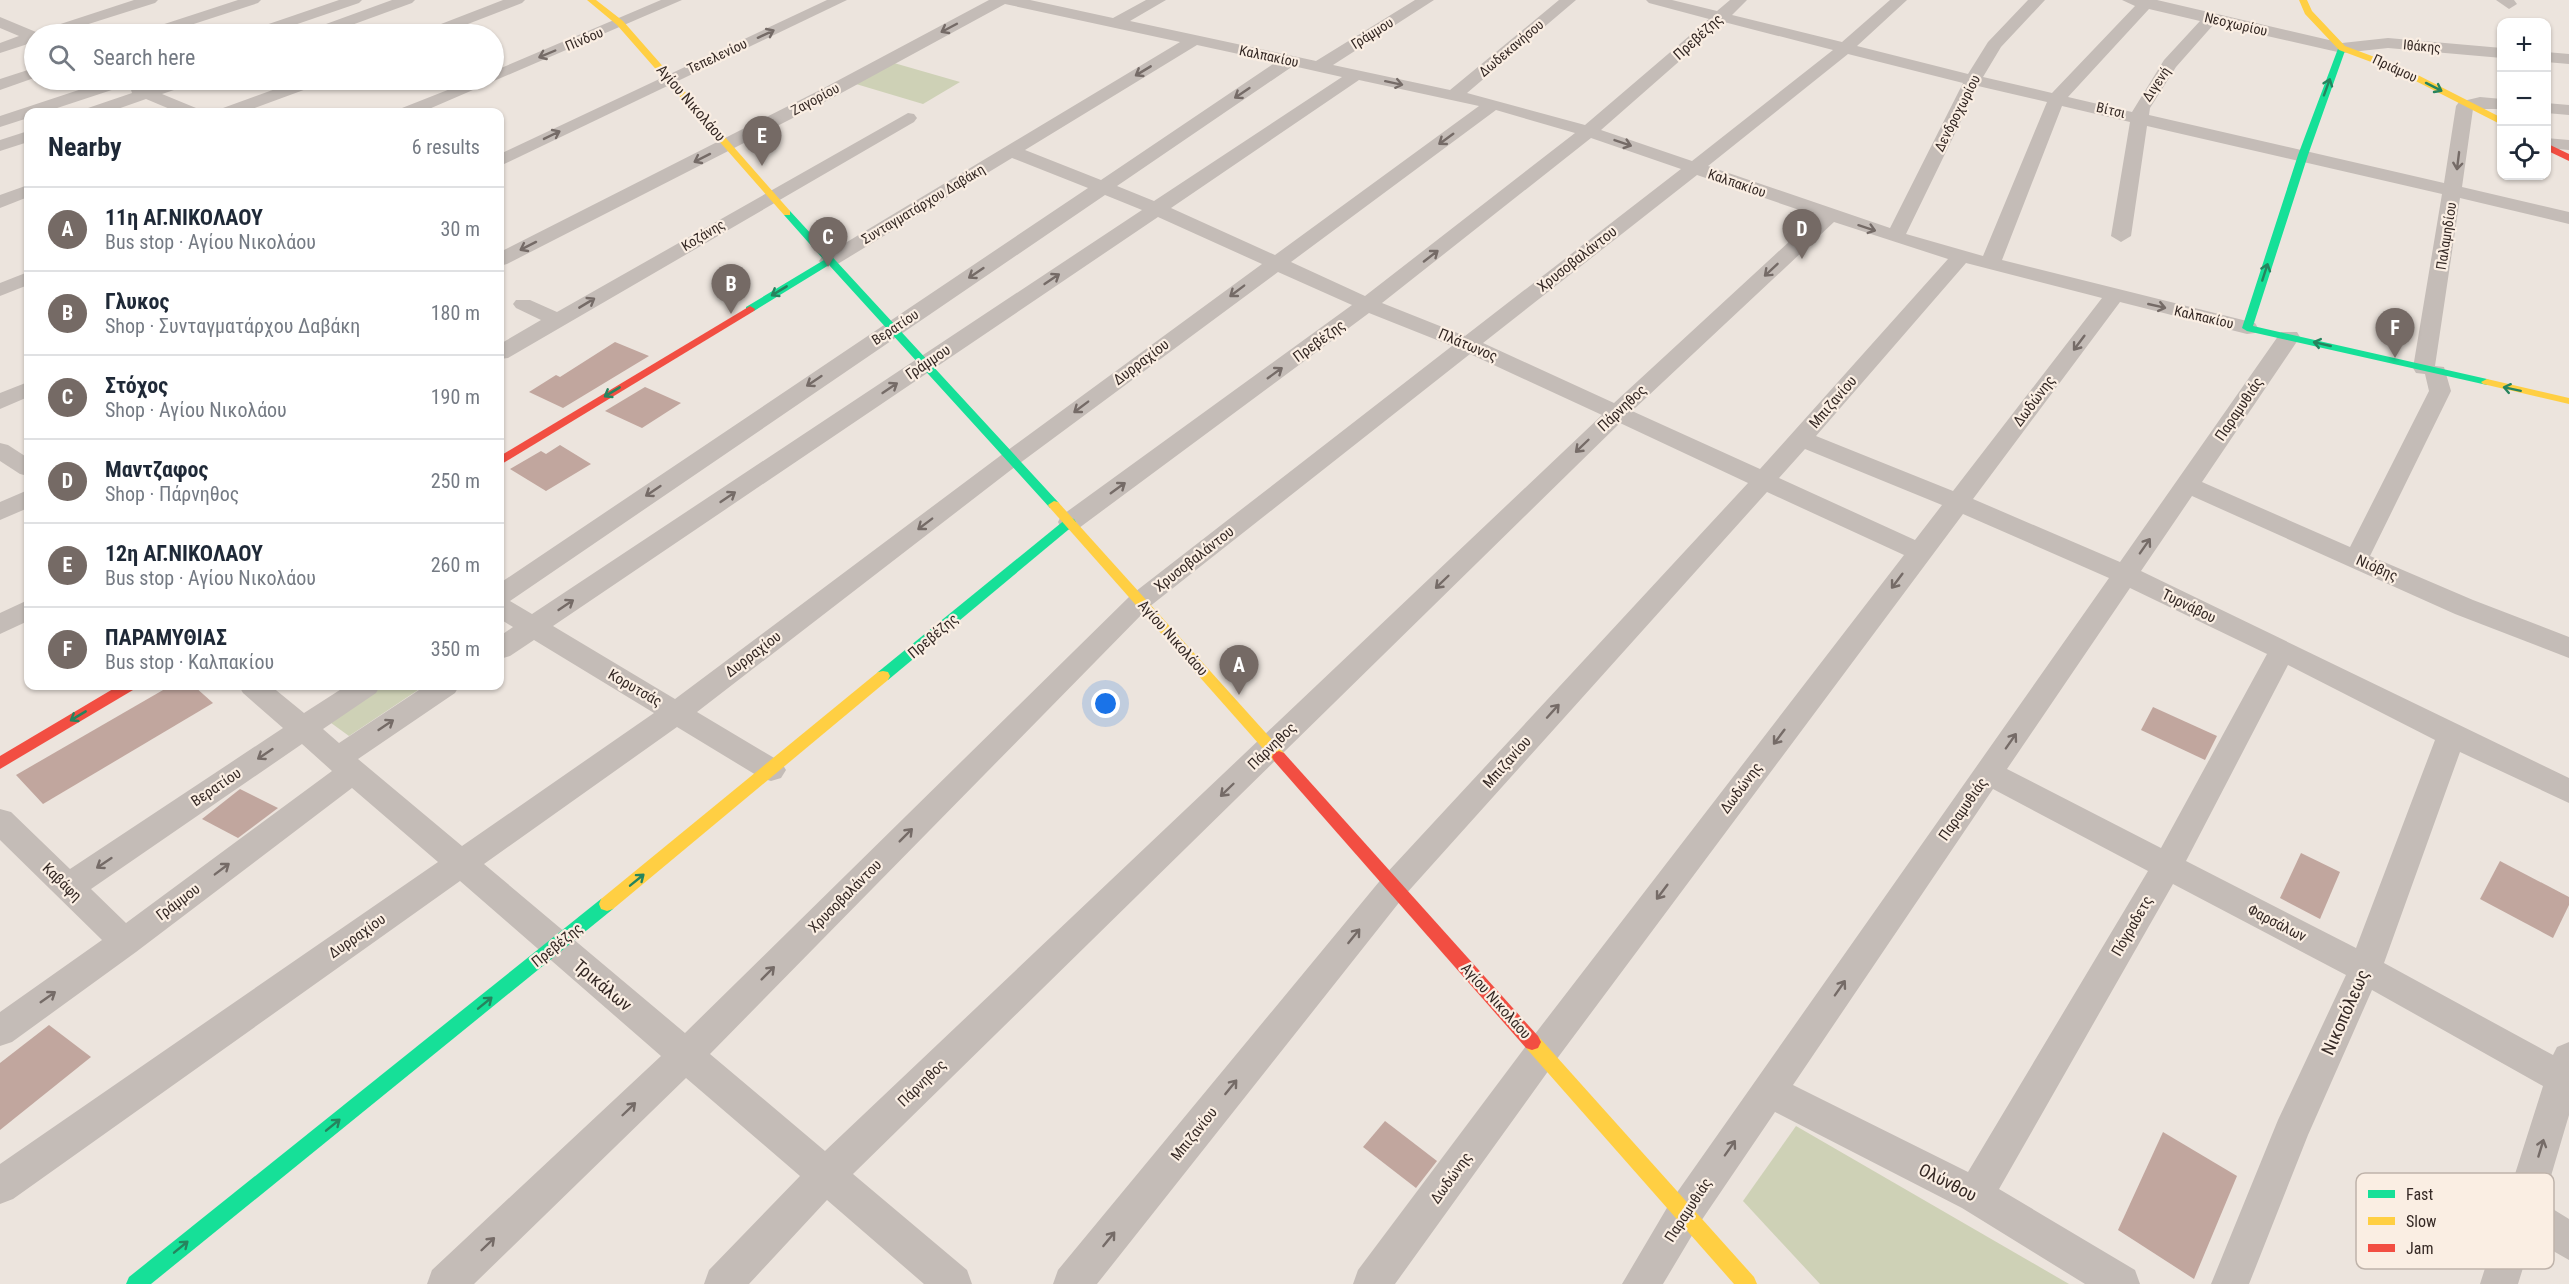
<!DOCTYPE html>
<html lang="en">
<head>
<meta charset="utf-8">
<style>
	body { margin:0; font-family:"Roboto Condensed",sans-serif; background:#f6f6f7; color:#1f2937 }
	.controls { position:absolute; right:18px; top:18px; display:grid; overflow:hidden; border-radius:12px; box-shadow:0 2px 4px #0004 }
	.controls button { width:54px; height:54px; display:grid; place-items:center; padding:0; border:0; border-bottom:2px solid #e0e1e3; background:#fff; color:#1f2937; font:30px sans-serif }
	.you { position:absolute; left:1106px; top:704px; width:21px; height:21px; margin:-15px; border:4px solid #fff; border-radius:50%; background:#1a73e8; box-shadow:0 0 0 9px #1a73e833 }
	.badge { display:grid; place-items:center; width:39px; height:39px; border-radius:50%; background:#756a65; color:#fff; font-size:20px; font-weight:700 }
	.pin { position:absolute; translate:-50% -50px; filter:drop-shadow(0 2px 3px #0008) }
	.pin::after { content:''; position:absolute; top:32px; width:21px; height:18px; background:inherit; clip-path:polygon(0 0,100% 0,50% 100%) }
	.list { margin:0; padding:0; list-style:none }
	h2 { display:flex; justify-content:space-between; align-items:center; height:78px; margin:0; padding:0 24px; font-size:26px }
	h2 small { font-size:20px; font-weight:400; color:#747a83 }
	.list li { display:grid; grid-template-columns:39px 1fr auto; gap:18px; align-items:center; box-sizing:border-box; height:84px; padding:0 24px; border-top:2px solid #e0e1e3 }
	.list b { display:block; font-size:22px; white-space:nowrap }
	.list p { margin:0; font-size:20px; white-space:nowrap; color:#747a83 }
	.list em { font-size:20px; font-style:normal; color:#747a83 }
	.icon { flex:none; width:33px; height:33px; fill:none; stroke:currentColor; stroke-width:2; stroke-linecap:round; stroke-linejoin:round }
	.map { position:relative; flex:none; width:2569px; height:1284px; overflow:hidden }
	.search { position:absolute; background:#fff; box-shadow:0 2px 4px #0004; left:24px; top:24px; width:480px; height:66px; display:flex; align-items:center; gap:15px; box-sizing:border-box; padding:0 21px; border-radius:33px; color:#747a83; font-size:22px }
	.panel { position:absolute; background:#fff; box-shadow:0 2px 4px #0004; left:24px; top:108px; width:480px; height:582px; border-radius:12px }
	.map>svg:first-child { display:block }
</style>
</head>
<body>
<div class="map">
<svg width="2569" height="1284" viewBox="0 0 2569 1284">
	<rect width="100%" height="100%" fill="#ece4dd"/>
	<!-- green -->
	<g fill="#ced1b6">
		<polygon points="894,63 960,82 923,104 856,84"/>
		<polygon points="379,686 424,686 349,736 327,720"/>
		<polygon points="1796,1126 2069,1284 1820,1284 1743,1201"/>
	</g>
	<!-- building -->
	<g fill="#c1a69e">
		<polygon points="615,342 649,356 563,408 529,392 556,375 560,377"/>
		<polygon points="645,387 681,403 642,428 605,411"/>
		<polygon points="560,445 591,464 546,491 510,469 541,451 546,454"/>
		<polygon points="170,686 194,686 213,703 43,804 16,775"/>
		<polygon points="2153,707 2217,736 2205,760 2141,730"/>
		<polygon points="240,789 278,808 238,838 202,819"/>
		<polygon points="2301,853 2340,872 2320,919 2280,898"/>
		<polygon points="2500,861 2569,897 2569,905 2553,938 2480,899"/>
		<polygon points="49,1025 91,1057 0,1130 0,1063"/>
		<polygon points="1385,1121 1437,1161 1416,1188 1363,1147"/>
		<polygon points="2163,1132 2237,1176 2194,1279 2118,1230"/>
	</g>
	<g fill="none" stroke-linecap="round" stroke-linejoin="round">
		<!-- street -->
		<g fill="#c4bcb7" fill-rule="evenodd">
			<polygon points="134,0 158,0 155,3 57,34 34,34 34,42 0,53 0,43 19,36 0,28 0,17 36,32"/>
			<polygon points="238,0 261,0 258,3 163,34 141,34 143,31"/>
			<polygon points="339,0 362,0 359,3 268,34 246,34 248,31"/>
			<polygon points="392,0 415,0 412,3 338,30 332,32 324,27 326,24"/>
			<polygon points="503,0 525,0 522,3 442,34 421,34 423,31"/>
			<polygon points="661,0 682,0 422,112 399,112 402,108 473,80 494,80 494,71"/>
			<polygon points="827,0 847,0 500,166 500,154"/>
			<path d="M989,0H1030L1113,18L1146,0H1166L1130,21L1316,61L1415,0H1434L1333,65L1450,90L1559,0H1576L1467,93L1585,125L1709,19L1649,3L1646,0H1672L1717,11L1730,0H1747L1732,15L1842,42L1890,0H1907L1857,46L1968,74L1988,42L2028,0H2045L2001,47L1983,77L2052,93L2135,6L2122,0H2157L2342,43L2388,38L2502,48V58L2388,48L2342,53L2214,24L2176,67L2150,108L2149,115L2444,183L2456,106L2459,102L2480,97L2502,99V109H2473L2462,187L2569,212V224L2460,198L2435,366L2444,367L2451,391L2370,556L2473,600L2569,637V658L2455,614L2192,496L2141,571L2569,778V803L2460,752L2384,963L2553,1055L2557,1047L2569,1042V1115L2543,1203L2569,1219V1260L2532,1239L2518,1284H2480L2543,1086L2372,990L2308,1135L2249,1284H2211L2278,1120L2346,975L2173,884L1999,1189L2135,1270L2140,1284H2085L1962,1208L1775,1112L1697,1227L1663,1284H1622L1671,1201L2109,578L1963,514L1559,1056L1395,1284H1353L1358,1270L1535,1034L1904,555L1767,492L1405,895L1097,1284H1053L1058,1270L1383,877L1748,483L1620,423L853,1174L967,1270L972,1284H924L827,1200L749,1284H704L709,1270L800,1176L686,1078L474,1284H427L432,1270L661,1056L460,881L13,1199L0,1204V1164L438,862L352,788L136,952L12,1042L0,1046V1012L102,940L0,840V809L11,812L70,869L283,728L243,693L239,686H271L304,713L346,686H380L376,693L323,729L339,743L425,686H459L455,693L358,759L462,846L654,713L534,640L510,656L500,659V636L513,627L500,619V583L1088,188L1012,158L836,265H822L819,261L822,257L1180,42L1005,4L834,97L507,264L500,266V252L822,89ZM2149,9L2200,21L2164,60L2132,112L2068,97ZM1724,22L1833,50L1692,161L1601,130ZM1197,45L1276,62L1101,180L1025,150ZM1848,54L1963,83L1890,228L1708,166ZM1293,66L1342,77L1154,201L1117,186ZM1359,80L1479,106L1275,255L1171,208ZM1978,86L2047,102L1983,256L1906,234ZM2062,106L2130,122L2111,236L2121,242L2131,236L2147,126L2442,194L2413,368L2416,373L2425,374L2429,391L2350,547L2202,482L2300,337L2297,332H2281L2120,562L1973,499L2120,302L2247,334L2255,333L2258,328L2255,323L2002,260ZM1496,110L1575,133L1365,296L1291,262ZM1591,138L1681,169L1465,336L1382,303ZM1697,175L1817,216L1614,403L1483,343ZM1105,195L1142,210L532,614L510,601ZM1158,217L1262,264L1004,453L675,699L553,626ZM1834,222L1948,259L1760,469L1632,411ZM1966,263L2102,298L1953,491L1816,436ZM1278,272L1352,305L1061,516L1058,522L1061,528L1070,530L1079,528L1369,313L1452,346L1131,595L685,1033L484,864L677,727L761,778L771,781L781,778L786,770L781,762L697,712L1020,463ZM1470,354L1602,415L825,1151L710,1054L1149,607ZM1805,449L1942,505L1915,540L1779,478ZM2130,588L2267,654L2161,848L2007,769ZM2288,665L2435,740L2356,948L2186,861ZM302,744L332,771L126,923L91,889ZM1993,789L2148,871L1968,1172L1793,1085Z"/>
			<polygon points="2496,0 2514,0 2517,4 2509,9"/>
			<polygon points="2546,52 2569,54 2569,64 2546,62"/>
			<polygon points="34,68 34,78 0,90 0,79"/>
			<polygon points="109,80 132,80 130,84 45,112 28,112 28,118 0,127 0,116"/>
			<polygon points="171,80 194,80 192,84 162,94 196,108 198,112 177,112 146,99 109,112 85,112 88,108 132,93 131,90 133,86 148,88"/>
			<polygon points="300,80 322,80 320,84 244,112 220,112 223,108"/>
			<polygon points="2546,103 2569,105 2569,115 2546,113"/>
			<polygon points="908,113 914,114 917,118 914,122 508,358 500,359 500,344 541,320 516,308 513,304 516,300 530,300 557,312"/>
			<polygon points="28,131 28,142 0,151 0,140"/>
			<polygon points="2546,138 2569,140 2569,150 2546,148"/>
			<polygon points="28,185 28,197 0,208 0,195"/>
			<polygon points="28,272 28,285 0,296 0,283"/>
			<polygon points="28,382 28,397 0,409 0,393"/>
			<polygon points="0,443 8,445 28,458 28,476 20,474 0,461"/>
			<polygon points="28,490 28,508 0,520 0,502"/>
			<polygon points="28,600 28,621 0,634 0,613"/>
		</g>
		<!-- fast -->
		<g fill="#16e098" fill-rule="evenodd">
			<polygon points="2339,46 2346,48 2308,155 2253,326 2487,379 2493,382 2491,384 2487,385 2247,331 2242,328 2298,155"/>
			<polygon points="787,210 790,211 1058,502 1060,505 1058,508 1050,508 829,265 754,311 746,311 746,307 824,260 784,215 784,211"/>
			<polygon points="1070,518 1074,519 1076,522 1074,525 888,680 878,680 876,676 878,672 1066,519"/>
			<polygon points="607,897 613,899 615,904 613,909 151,1284 126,1284 129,1277 601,899"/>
		</g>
		<!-- slow -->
		<g fill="#ffcf43" fill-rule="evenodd">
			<polygon points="587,0 596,0 623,21 790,211 790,215 784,215 617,25"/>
			<polygon points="2299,0 2307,0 2312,11 2345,46 2404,68 2502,118 2502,125 2398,72 2339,50 2305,14"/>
			<polygon points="2487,379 2569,398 2569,404 2483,384 2481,382"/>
			<polygon points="1054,501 1058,502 1284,753 1286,757 1284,761 1274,761 1050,508 1048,505"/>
			<polygon points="883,671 888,672 890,676 888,680 613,909 607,911 601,909 599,904 601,899 878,672"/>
			<polygon points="1532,1034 1538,1036 1754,1277 1757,1284 1734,1284 1526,1048 1523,1042 1526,1036"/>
		</g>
		<!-- jam -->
		<g fill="#f24e42" fill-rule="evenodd">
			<polygon points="2546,143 2569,154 2569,161 2546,150"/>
			<polygon points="750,306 755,309 754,311 500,465 500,456"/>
			<polygon points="118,686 135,686 133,690 0,769 0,756"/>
			<polygon points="1279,751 1284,753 1538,1036 1541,1042 1538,1048 1532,1050 1526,1048 1274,761 1272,757 1274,753"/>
		</g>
	</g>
	<!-- one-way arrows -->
	<defs><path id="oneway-shaft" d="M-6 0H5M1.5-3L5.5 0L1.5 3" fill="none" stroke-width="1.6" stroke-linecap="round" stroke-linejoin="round" transform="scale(1.5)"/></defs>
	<g stroke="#756b67">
		<use href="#oneway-shaft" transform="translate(949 28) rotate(152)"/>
		<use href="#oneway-shaft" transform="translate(766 34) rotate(-25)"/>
		<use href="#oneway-shaft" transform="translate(547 54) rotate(157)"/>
		<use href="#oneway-shaft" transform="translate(1143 71) rotate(149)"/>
		<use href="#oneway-shaft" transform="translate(1394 83) rotate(12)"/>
		<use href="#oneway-shaft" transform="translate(1242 93) rotate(146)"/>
		<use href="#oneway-shaft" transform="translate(552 135) rotate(-26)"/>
		<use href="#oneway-shaft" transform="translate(1446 139) rotate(144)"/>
		<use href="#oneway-shaft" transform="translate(1623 143) rotate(19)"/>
		<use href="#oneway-shaft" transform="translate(702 158) rotate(153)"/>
		<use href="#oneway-shaft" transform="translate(2458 161) rotate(97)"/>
		<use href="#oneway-shaft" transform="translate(1867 228) rotate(18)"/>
		<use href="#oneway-shaft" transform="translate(528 246) rotate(153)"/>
		<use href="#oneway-shaft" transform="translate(1431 256) rotate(-38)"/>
		<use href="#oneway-shaft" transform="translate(1771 270) rotate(137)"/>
		<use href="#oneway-shaft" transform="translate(976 273) rotate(146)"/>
		<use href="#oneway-shaft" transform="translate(1052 279) rotate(-34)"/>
		<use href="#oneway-shaft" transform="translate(1237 291) rotate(143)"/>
		<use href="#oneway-shaft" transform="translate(587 303) rotate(-31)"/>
		<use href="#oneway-shaft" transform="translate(2157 306) rotate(13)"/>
		<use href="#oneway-shaft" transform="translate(2079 343) rotate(127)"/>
		<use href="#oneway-shaft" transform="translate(1275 373) rotate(-36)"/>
		<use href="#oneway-shaft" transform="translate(814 381) rotate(146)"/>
		<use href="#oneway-shaft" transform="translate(890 388) rotate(-34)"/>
		<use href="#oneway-shaft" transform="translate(1081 407) rotate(143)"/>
		<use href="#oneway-shaft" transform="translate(1582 446) rotate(136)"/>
		<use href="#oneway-shaft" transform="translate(1118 488) rotate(-36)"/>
		<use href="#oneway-shaft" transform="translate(653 491) rotate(146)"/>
		<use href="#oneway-shaft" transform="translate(728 497) rotate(-34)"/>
		<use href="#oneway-shaft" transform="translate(925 524) rotate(143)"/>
		<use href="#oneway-shaft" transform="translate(2145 546) rotate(-55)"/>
		<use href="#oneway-shaft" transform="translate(1897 581) rotate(127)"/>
		<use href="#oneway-shaft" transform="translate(1442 582) rotate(136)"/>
		<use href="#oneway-shaft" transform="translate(566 605) rotate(-34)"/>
		<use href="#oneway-shaft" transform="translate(1553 711) rotate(-48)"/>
		<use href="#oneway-shaft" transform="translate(386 725) rotate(-34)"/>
		<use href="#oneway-shaft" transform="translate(1779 737) rotate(127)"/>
		<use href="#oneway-shaft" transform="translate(2011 741) rotate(-55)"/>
		<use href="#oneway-shaft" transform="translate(265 754) rotate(146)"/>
		<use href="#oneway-shaft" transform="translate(1227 790) rotate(136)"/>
		<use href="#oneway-shaft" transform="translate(906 835) rotate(-45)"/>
		<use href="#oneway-shaft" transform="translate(104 863) rotate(146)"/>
		<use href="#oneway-shaft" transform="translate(222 869) rotate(-37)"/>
		<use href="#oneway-shaft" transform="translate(1662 892) rotate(127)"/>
		<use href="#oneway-shaft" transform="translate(1354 936) rotate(-51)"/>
		<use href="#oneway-shaft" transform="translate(768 973) rotate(-45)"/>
		<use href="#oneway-shaft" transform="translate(1840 988) rotate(-55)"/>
		<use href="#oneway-shaft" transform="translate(48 997) rotate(-35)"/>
		<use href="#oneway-shaft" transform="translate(1231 1087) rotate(-51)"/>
		<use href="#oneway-shaft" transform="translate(629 1109) rotate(-44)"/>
		<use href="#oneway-shaft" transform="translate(1730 1148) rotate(-55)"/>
		<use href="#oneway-shaft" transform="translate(2541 1148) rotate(-73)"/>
		<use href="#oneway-shaft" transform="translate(1109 1239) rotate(-51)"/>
		<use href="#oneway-shaft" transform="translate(488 1244) rotate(-44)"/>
	</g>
	<g stroke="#26845e">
		<use href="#oneway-shaft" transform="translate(2327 87) rotate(-70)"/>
		<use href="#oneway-shaft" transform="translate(2434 87) rotate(27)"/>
		<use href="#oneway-shaft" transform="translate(2265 272) rotate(-72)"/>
		<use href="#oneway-shaft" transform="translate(779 291) rotate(149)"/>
		<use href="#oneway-shaft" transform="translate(2322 344) rotate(-167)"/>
		<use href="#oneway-shaft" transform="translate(2512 389) rotate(-168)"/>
		<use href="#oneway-shaft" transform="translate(612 392) rotate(149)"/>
		<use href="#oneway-shaft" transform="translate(78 716) rotate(149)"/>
		<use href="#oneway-shaft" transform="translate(637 880) rotate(-39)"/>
		<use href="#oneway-shaft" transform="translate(485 1003) rotate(-39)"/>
		<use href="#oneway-shaft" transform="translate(333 1125) rotate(-39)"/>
		<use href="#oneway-shaft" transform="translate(181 1247) rotate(-39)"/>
	</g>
	<g text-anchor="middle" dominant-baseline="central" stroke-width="4.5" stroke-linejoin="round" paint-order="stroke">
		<!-- far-street labels -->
		<g font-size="14" fill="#352925" stroke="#faeee3">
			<text transform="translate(2236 24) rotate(13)">Νεοχωρίου</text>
			<text transform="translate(1372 33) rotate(-32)">Γράμμου</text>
			<text transform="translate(584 39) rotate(-23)">Πίνδου</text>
			<text transform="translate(2422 46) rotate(5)">Ιθάκης</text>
			<text transform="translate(1511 48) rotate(-40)">Δωδεκανήσου</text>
			<text transform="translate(717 56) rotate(-25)">Τεπελενίου</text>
			<text transform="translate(1269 56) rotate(12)">Καλπακίου</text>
			<text transform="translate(2395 68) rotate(25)">Πριάμου</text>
			<text transform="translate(2156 84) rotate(-56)">Διγενή</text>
			<text transform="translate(815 99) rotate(-28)">Ζαγορίου</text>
			<text transform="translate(2111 110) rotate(13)">Βίτσι</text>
			<text transform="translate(1957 113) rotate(-63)">Δενδροχωρίου</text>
			<text transform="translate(1737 183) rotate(19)">Καλπακίου</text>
			<text transform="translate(923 204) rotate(-31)">Συνταγματάρχου Δαβάκη</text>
			<text transform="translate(703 235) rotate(-31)">Κοζάνης</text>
			<text transform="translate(2446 236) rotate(-81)">Παλαμηδίου</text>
			<text transform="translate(2204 317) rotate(13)">Καλπακίου</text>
			<text transform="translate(895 327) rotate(-33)">Βερατίου</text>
		</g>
		<!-- street labels -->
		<g font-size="15" fill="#352925" stroke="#faeee3">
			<text transform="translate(1698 37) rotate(-42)">Πρεβέζης</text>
			<text transform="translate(691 103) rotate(49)">Αγίου Νικολάου</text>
			<text transform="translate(1577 259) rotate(-38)">Χρυσοβαλάντου</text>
			<text transform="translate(1319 341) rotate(-36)">Πρεβέζης</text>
			<text transform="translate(1468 345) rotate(23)">Πλάτωνος</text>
			<text transform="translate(928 362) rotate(-34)">Γράμμου</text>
			<text transform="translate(1141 362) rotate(-37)">Δυρραχίου</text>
			<text transform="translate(2034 401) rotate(-53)">Δωδώνης</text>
			<text transform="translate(1833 402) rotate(-49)">Μπιζανίου</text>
			<text transform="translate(1622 408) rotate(-43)">Πάρνηθος</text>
			<text transform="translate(2239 409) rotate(-56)">Παραμυθιάς</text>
			<text transform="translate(1194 559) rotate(-38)">Χρυσοβαλάντου</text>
			<text transform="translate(2377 568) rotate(24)">Νιόβης</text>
			<text transform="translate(2189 606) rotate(26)">Τυρνάβου</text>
			<text transform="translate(933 636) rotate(-40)">Πρεβέζης</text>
			<text transform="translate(1173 638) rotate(48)">Αγίου Νικολάου</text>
			<text transform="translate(753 654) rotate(-37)">Δυρραχίου</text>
			<text transform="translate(635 688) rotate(30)">Κορυτσάς</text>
			<text transform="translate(1272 746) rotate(-44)">Πάρνηθος</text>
			<text transform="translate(1507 762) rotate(-48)">Μπιζανίου</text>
			<text transform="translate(216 787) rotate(-34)">Βερατίου</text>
			<text transform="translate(1741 788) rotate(-53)">Δωδώνης</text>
			<text transform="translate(1963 809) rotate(-55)">Παραμυθιάς</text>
			<text transform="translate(62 882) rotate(44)">Καβάφη</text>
			<text transform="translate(845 896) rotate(-45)">Χρυσοβαλάντου</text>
			<text transform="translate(178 902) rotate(-37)">Γράμμου</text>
			<text transform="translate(2277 923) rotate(27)">Φαρσάλων</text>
			<text transform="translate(2132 926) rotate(-60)">Πόγραδετς</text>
			<text transform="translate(357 936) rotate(-35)">Δυρραχίου</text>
			<text transform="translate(557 945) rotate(-39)">Πρεβέζης</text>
			<text transform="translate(1496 1001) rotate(48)">Αγίου Νικολάου</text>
			<text transform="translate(922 1083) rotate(-44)">Πάρνηθος</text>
			<text transform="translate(1194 1134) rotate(-51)">Μπιζανίου</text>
			<text transform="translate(1451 1178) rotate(-54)">Δωδώνης</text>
			<text transform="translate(1688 1210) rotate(-57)">Παραμυθιάς</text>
		</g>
		<!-- near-street labels -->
		<g font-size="18" fill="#352925" stroke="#faeee3">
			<text transform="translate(603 985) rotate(40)">Τρικάλων</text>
			<text transform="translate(2345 1012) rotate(-66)">Nικοπόλεως</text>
			<text transform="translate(1948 1182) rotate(27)">Ολύνθου</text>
		</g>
	</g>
	<!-- legend -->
	<rect x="2356" y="1173" width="198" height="96" rx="9" fill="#faeee3" stroke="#bfb3aa" stroke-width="1.5"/>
	<rect x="2368" y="1190" width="27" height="8" fill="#16e098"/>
	<rect x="2368" y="1217" width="27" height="8" fill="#ffcf43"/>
	<rect x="2368" y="1244" width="27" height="8" fill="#f24e42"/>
	<g font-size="16" fill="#352925">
		<text x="2406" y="1200">Fast</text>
		<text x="2406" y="1227">Slow</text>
		<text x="2406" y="1254">Jam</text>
	</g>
</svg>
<div class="controls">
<button>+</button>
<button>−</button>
<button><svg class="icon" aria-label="locate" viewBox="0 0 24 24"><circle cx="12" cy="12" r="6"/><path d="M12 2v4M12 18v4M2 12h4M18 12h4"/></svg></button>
</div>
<div class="you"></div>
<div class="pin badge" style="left:1239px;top:695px">A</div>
<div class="pin badge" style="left:731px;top:314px">B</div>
<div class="pin badge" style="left:828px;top:267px">C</div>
<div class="pin badge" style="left:1802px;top:259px">D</div>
<div class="pin badge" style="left:762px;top:166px">E</div>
<div class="pin badge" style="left:2395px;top:358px">F</div>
<div class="search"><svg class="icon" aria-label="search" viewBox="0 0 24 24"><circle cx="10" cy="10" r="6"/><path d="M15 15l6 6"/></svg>Search here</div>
<section class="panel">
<h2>Nearby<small>6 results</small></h2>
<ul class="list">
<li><span class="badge">A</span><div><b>11η ΑΓ.ΝΙΚΟΛΑΟΥ</b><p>Bus stop · Αγίου Νικολάου</p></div><em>30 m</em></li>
<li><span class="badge">B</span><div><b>Γλυκος</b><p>Shop · Συνταγματάρχου Δαβάκη</p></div><em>180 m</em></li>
<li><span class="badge">C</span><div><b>Στόχος</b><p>Shop · Αγίου Νικολάου</p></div><em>190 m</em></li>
<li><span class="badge">D</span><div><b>Μαντζαφος</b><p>Shop · Πάρνηθος</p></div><em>250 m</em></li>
<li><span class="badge">E</span><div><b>12η ΑΓ.ΝΙΚΟΛΑΟΥ</b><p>Bus stop · Αγίου Νικολάου</p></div><em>260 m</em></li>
<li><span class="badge">F</span><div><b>ΠΑΡΑΜΥΘΙΑΣ</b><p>Bus stop · Καλπακίου</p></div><em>350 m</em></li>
</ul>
</section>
</div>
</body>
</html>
